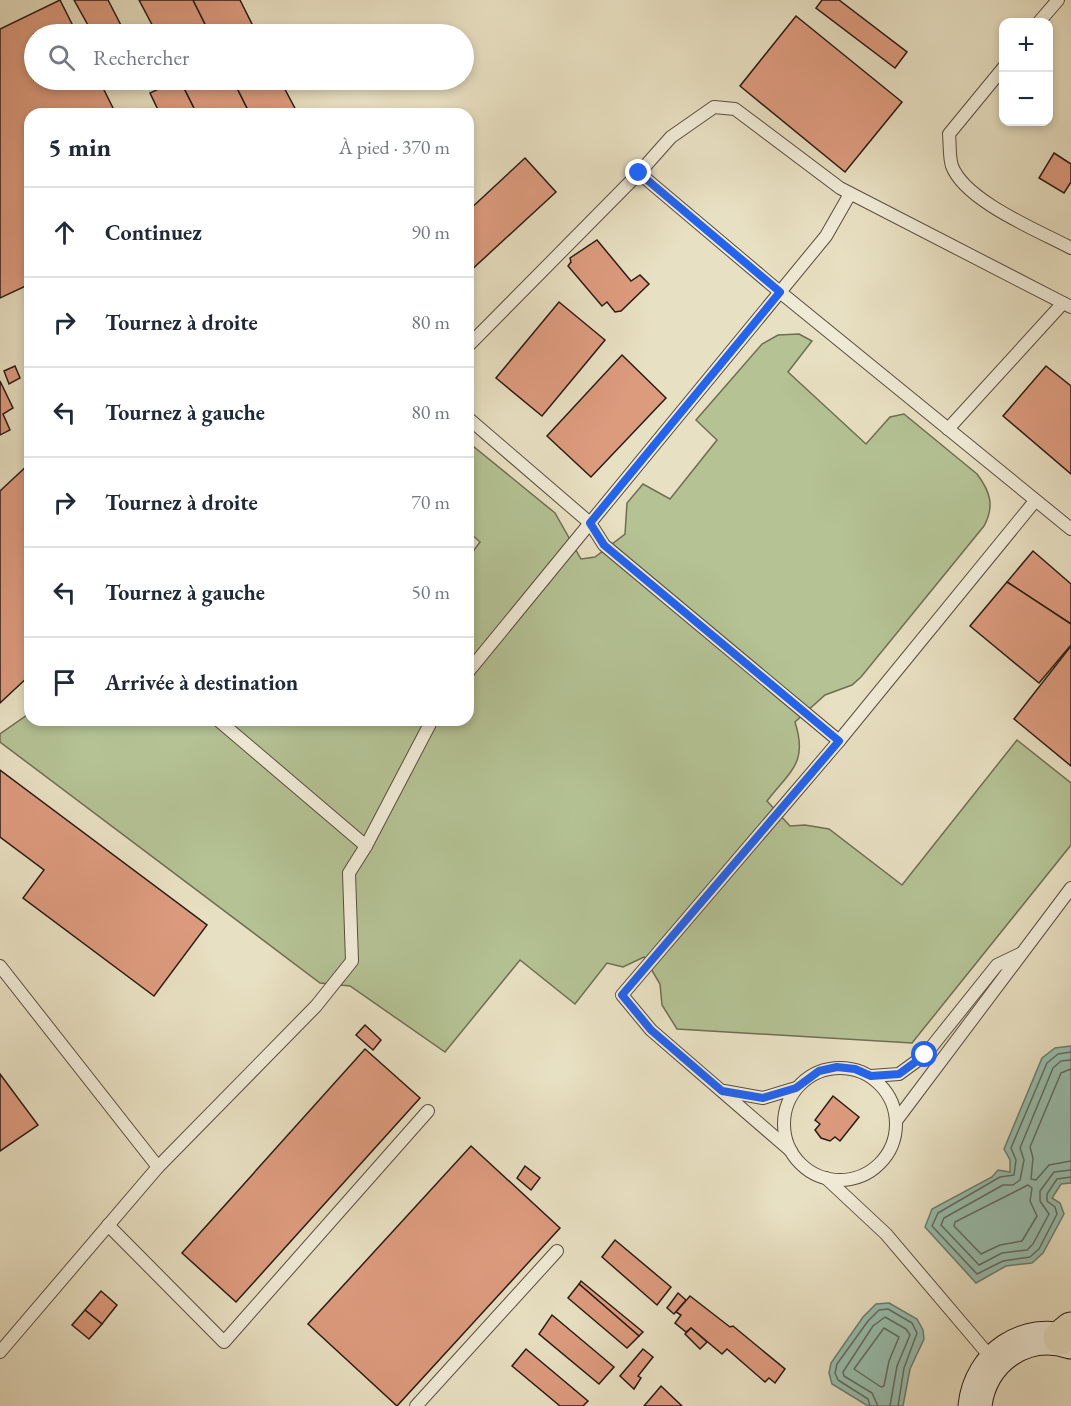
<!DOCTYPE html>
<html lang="fr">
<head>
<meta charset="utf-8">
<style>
	body { margin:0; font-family:"EB Garamond",serif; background:#f6f6f7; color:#1f2937 }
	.controls { position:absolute; right:18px; top:18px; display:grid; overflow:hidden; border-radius:12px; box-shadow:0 3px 9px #0003 }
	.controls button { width:54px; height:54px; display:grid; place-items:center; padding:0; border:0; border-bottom:2px solid #e0e1e3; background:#fff; color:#1f2937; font:30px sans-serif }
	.stop { position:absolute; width:18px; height:18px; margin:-14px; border:4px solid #2563eb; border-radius:50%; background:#fff }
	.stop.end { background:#2563eb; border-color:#fff; box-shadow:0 2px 6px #0008 }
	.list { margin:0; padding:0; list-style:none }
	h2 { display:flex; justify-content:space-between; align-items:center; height:78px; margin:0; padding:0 24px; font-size:26px }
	h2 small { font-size:20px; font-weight:400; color:#747a83 }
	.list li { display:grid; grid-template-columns:39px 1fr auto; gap:18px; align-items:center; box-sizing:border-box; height:90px; padding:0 24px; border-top:2px solid #e0e1e3 }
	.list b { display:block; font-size:22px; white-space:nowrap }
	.list em { font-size:20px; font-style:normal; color:#747a83 }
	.icon { flex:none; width:33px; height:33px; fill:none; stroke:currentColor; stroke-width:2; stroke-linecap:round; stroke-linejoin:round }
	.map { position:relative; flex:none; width:1071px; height:1406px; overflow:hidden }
	.search { position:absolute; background:#fff; box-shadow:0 3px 9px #0003; left:24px; top:24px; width:450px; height:66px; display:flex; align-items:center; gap:15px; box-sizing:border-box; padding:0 21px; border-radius:33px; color:#747a83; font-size:22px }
	.panel { position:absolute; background:#fff; box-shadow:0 3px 9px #0003; left:24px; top:108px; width:450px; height:618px; border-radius:18px }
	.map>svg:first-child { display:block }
</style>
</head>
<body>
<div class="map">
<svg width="1071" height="1406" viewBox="0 0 1071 1406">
	<rect width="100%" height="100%" fill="#e8e0c2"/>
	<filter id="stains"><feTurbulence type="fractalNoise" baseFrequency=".00333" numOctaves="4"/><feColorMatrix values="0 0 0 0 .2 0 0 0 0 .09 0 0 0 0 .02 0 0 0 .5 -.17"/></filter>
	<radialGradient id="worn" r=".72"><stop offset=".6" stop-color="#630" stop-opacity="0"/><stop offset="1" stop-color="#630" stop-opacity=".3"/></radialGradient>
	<!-- green -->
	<path fill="#b4c294" stroke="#6f6e54" stroke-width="1.5" d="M799,334L812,341L788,372L866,444L890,417L904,414L977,474C990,491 995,506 984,526L861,677L852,685L825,695L795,722C808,763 791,770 767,801L790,826L805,825L829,829L902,885L1017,740L1071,783V845L912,1043L677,1029L662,1005L660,984L644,957L623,967L607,963L575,1004L520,960L445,1052L350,986L320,983L0,742V734L30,713V720H468V558L480,542L468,531V442L555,513L581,559L595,557L625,534L627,503L643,484L670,499L717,440L696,420L762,344L778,335Z"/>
	<!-- water -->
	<g fill="#98beae" stroke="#6c7d71" stroke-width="1.5">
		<polygon points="1071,1046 1071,1183 1061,1184 1052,1198 1060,1203 1064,1214 1043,1253 1032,1263 1006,1266 976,1283 925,1227 932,1209 992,1177 998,1170 1010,1172 1010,1160 1004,1149 1042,1058 1055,1048"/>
		<polygon points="889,1303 917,1319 923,1330 924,1339 910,1369 903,1406 868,1406 832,1384 829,1373 831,1363 863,1317 876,1304"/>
	</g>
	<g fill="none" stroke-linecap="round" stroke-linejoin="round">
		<!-- shore -->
		<g stroke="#616c62" stroke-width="1.5">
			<polyline points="1071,1052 1058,1054 1047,1063 1011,1148 1016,1160 1014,1175 1000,1177 938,1213 932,1226 977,1274 1003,1261 1030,1257 1039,1249 1057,1214 1055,1207 1047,1201 1047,1194 1057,1179 1071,1177"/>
			<polyline points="1071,1060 1061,1061 1053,1068 1020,1148 1024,1160 1020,1180 1013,1185 1003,1185 944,1218 941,1225 979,1265 1002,1253 1027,1250 1033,1244 1049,1214 1040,1201 1040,1191 1054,1172 1071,1170"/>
			<polyline points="1071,1069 1061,1073 1030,1147 1033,1158 1031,1179 1036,1180 1049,1165 1071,1161"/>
			<polygon points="1028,1185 1032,1188 1030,1201 1037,1216 1022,1241 1000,1245 981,1254 954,1226 955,1222"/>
			<polygon points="884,1328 899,1337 889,1361 884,1386 881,1387 854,1369"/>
			<polyline points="870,1406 868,1399 838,1380 835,1373 837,1364 868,1321 879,1310 888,1309 912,1323 917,1333 904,1368 898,1406"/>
			<polyline points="878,1406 872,1393 844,1376 843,1372 873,1326 885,1317 906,1329 910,1335 897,1366 890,1406"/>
		</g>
	</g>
	<!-- building -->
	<g fill="#dd9b7e" stroke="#2a1b15" stroke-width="1.5">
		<polygon points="60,0 77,34 34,34 34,80 99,80 116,114 30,114 30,284 0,298 0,29"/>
		<polygon points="74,0 108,0 125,33 93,34"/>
		<polygon points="139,0 193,0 210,34 157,34"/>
		<polygon points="193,0 240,0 257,34 210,34"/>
		<polygon points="822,0 839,0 907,52 895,68 816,8"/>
		<polygon points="796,16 902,102 845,172 740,86"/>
		<polygon points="177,80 180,80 197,114 160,114 150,93"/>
		<polygon points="180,80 233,80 250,114 197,114"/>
		<polygon points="233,80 280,80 298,114 250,114"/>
		<polygon points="1054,153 1071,164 1071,182 1064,193 1039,178"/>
		<polygon points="525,158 556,192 468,273 468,211"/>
		<polygon points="597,240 631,281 640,275 649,284 621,311 615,312 607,302 602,306 568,266 571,262 570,258"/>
		<polygon points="559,302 605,340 542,416 496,378"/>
		<polygon points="622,355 666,398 591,477 547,436"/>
		<polygon points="15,366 20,378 9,384 4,371"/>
		<polygon points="1046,366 1071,386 1071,474 1003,416"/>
		<polygon points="0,381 13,408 3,414 10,430 0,435"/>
		<polygon points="30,463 30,675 0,703 0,491"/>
		<polygon points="1033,551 1071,584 1071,624 1007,582"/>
		<polygon points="1007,582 1071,624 1071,645 1039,683 970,626"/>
		<polygon points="1071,646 1071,766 1014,719"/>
		<polygon points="0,770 207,925 154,996 23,898 44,870 0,837"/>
		<polygon points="365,1025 381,1040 373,1050 356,1035"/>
		<polygon points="365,1049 420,1098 236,1302 182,1253"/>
		<polygon points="0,1074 38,1125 0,1151"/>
		<polygon points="833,1096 859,1117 840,1141 835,1137 830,1141 821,1138 815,1130 820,1124 815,1120"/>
		<polygon points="471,1146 560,1228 397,1406 308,1324"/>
		<polygon points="525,1166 540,1178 531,1190 517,1178"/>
		<polygon points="615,1240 671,1287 657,1305 602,1257"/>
		<polygon points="581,1281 643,1332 639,1336 579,1284"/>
		<polygon points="579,1284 639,1336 627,1348 568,1298"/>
		<polygon points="101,1291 117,1305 102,1324 85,1310"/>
		<polygon points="678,1293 686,1300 674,1314 667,1308"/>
		<polygon points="690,1296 730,1327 733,1326 785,1369 775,1383 769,1378 765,1382 727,1349 722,1354 691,1328 686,1332 675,1323 681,1315 676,1312"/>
		<polygon points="85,1310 102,1324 89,1339 72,1325"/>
		<polygon points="552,1315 614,1367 599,1384 539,1334"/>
		<polygon points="691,1328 707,1342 700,1349 685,1334"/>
		<polygon points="526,1349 588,1401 583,1406 560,1406 512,1366"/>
		<polygon points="643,1349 653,1357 638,1376 641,1378 634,1389 620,1376"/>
		<polygon points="661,1386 682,1406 644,1406"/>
	</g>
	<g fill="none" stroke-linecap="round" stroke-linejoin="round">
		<!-- lane casing -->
		<g stroke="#5a4c40" stroke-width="14">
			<g id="lane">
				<polyline points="1039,22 1058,0"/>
				<path d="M1004,67L949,134C950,143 949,157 952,166C965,201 1039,231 1071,248"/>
				<polyline points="850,194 826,236 780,292 639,173 671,137 714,107 735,109 840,188 1071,307"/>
				<polyline points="468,346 639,173"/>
				<polyline points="468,418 590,523 468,672"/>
				<polyline points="948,429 1063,303"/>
				<polyline points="218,720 366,846"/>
				<polyline points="839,741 1035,501"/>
				<polyline points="0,966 158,1167"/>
				<circle cx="840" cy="1124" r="56"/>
				<polyline points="871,1076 899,1074 925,1055 997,965 1020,954"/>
				<polyline points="724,1091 763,1098 796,1088"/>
				<polyline points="896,1121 1071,888"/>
				<polyline points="791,1151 651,1030 622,995 839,741 604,545 590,523 780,292 1071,529"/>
				<polyline points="826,1178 886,1234 993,1360"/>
				<polyline points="108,1225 224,1342 428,1111"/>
				<polyline points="0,1352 158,1167 316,1006 352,961 349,873 366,846 432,720"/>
				<polyline points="416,1406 557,1251"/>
			</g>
		</g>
		<!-- secondary casing -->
		<g stroke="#2a1b15" stroke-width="35">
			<path id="secondary" d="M975,1406C980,1358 1025,1327 1071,1342"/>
		</g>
		<!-- primary casing -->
		<g stroke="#2a1b15" stroke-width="35">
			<polyline id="primary" points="1060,1338 1071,1329"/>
		</g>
		<!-- lane -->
		<use href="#lane" stroke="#f0ebd7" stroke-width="12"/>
		<!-- secondary -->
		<use href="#secondary" stroke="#f0ebd7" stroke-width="33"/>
		<!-- primary -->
		<use href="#primary" stroke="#e8e0c2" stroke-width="33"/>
	</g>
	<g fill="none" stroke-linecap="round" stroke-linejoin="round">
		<!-- route -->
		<polyline stroke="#2563eb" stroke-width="8" points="639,173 780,292 590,523 604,545 839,741 622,995 651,1030 722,1091 763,1098 796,1088 819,1071 837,1067 855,1069 871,1076 899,1074 925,1055"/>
	</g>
	<rect width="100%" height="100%" filter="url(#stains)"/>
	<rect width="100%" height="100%" fill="url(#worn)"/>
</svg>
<div class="controls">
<button>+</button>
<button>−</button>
</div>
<div class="stop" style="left:925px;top:1055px"></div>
<div class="stop end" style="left:639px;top:173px"></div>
<div class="search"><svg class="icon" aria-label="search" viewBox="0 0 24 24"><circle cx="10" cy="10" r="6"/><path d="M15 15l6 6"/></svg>Rechercher</div>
<section class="panel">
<h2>5 min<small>À pied · 370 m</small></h2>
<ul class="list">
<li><svg class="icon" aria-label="ahead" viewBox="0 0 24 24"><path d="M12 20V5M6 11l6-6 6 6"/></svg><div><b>Continuez</b></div><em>90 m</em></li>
<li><svg class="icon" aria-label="right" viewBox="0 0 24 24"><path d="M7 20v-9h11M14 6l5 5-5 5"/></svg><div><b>Tournez à droite</b></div><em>80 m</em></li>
<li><svg class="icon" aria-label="left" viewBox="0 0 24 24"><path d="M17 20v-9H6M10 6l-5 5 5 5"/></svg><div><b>Tournez à gauche</b></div><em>80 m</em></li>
<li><svg class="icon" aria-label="right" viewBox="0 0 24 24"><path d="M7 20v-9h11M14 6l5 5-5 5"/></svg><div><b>Tournez à droite</b></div><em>70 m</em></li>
<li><svg class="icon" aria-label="left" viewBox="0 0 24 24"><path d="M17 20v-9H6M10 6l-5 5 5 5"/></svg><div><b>Tournez à gauche</b></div><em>50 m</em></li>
<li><svg class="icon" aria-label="arrive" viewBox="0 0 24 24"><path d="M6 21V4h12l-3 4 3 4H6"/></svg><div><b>Arrivée à destination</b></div></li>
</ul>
</section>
</div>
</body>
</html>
